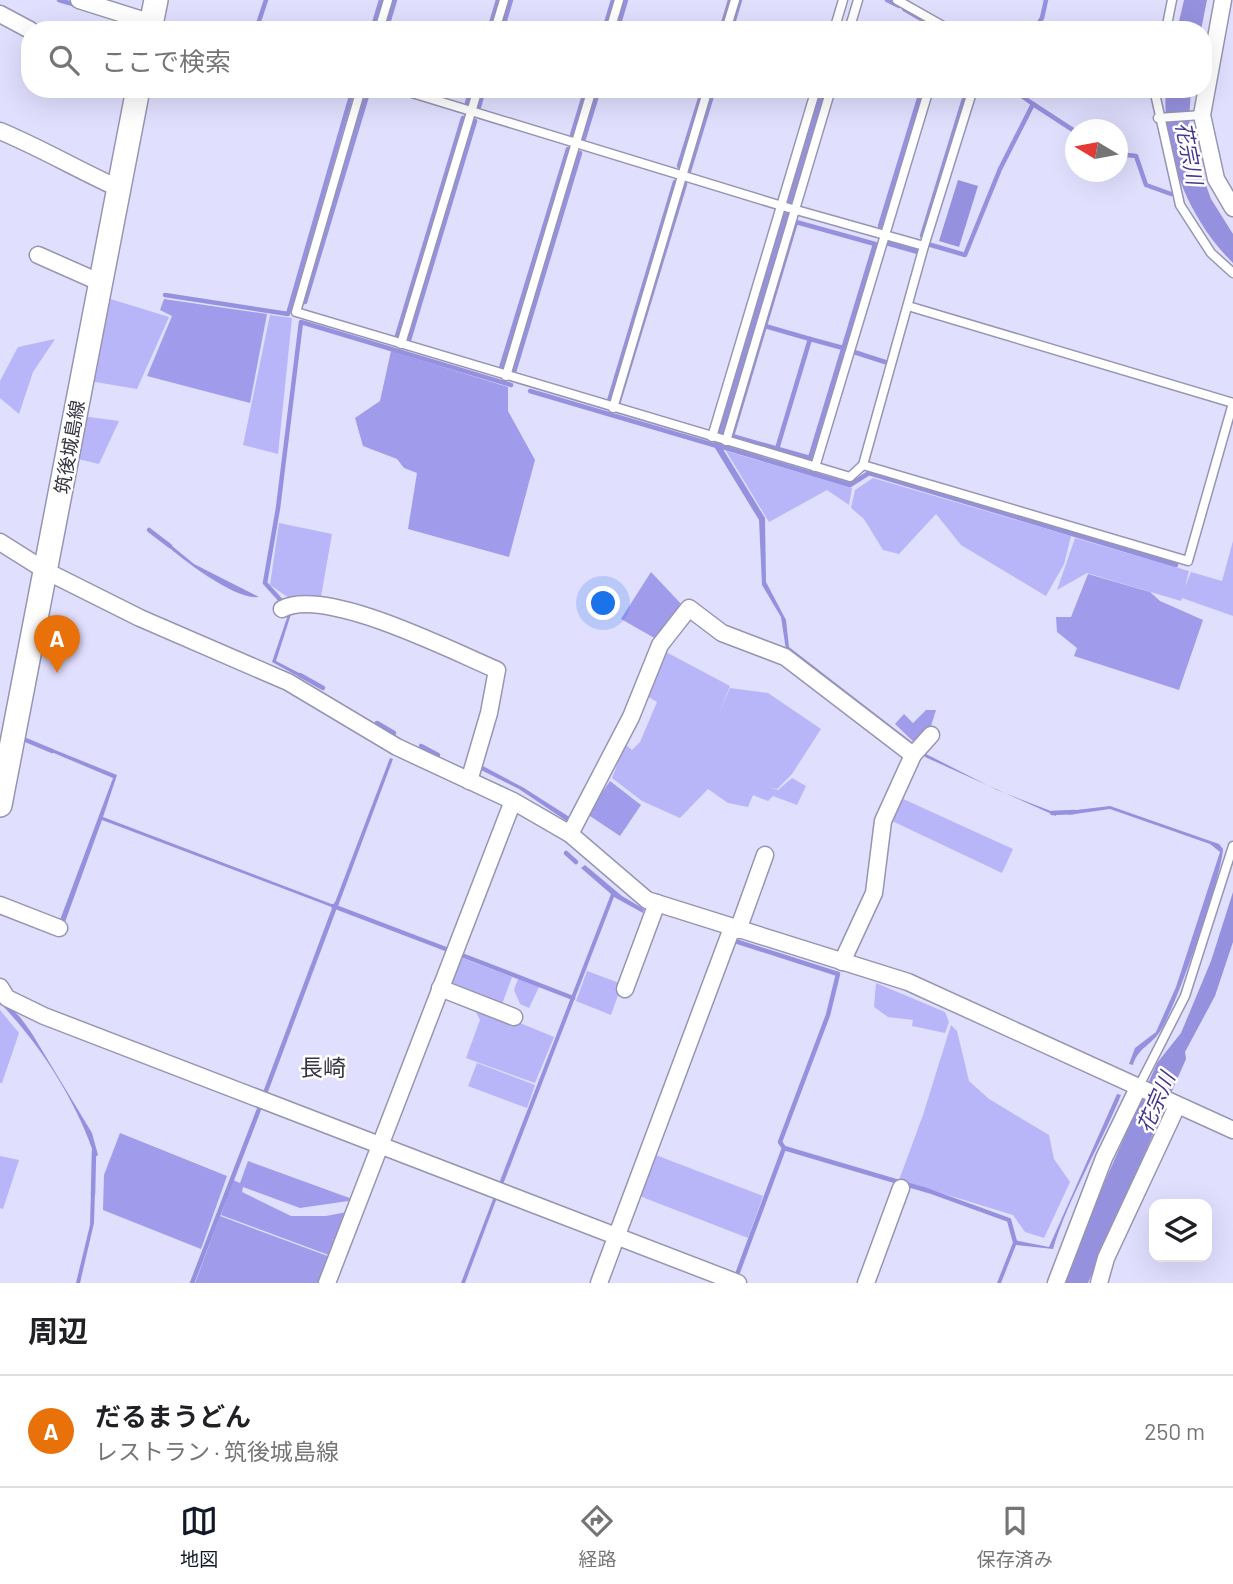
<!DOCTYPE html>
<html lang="ja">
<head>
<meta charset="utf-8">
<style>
	body { margin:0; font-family:Barlow,"Noto Sans JP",sans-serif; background:#f6f6f6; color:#202124 }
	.controls { position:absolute; right:21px; bottom:21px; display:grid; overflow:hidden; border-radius:14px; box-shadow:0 7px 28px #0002 }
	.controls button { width:63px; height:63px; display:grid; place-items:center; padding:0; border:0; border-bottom:2px solid #e0e0e0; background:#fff; color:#202124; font:35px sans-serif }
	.compass { position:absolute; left:1065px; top:119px; width:63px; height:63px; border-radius:50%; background:#fff; box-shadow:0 7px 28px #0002; rotate:280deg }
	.you { position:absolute; left:604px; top:604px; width:24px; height:24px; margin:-18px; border:5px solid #fff; border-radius:50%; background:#1a73e8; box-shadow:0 0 0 10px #1a73e833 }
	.badge { display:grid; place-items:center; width:46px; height:46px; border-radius:50%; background:#111827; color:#fff; font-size:23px; font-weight:700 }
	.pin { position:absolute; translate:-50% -58px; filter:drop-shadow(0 2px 4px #0008) }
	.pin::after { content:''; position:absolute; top:37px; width:24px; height:21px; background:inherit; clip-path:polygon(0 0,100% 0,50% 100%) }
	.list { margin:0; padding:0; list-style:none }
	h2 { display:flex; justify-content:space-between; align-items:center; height:91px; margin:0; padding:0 28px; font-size:30px }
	h2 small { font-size:23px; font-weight:400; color:#757577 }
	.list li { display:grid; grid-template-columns:46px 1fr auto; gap:21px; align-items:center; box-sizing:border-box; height:112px; padding:0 28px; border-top:2px solid #e0e0e0 }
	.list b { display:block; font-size:26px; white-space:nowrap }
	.list p { margin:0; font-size:23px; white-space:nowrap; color:#757577 }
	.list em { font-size:23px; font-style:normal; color:#757577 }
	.icon { flex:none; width:38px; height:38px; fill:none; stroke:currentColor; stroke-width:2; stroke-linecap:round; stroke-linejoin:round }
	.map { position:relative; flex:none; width:1233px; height:1283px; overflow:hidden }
	.search { position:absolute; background:#fff; box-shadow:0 7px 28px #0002; left:21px; right:21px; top:21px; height:77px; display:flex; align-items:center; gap:18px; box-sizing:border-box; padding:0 24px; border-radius:28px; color:#757577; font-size:26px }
	.sheet { height:203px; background:#fff }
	nav { display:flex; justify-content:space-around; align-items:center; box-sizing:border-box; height:98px; border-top:2px solid #e0e0e0; background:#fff; font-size:19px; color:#757577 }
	nav a { display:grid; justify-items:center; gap:4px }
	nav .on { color:#111827 }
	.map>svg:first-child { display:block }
</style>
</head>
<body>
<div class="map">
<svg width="1233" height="1283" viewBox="0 0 1233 1283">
	<rect width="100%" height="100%" fill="#e0dffe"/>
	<!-- green -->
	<g fill="#b8b5f9">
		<polygon points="104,297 169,317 137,389 89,381"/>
		<polygon points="270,315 292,318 278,454 243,445"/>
		<polygon points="55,339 33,372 19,414 0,398 0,381 18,347"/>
		<polygon points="82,416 119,421 99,464 74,458"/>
		<polygon points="726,451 852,488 849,505 827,490 769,522"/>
		<polygon points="873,478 1071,536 1064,564 1046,596 961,545 936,514 899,554 883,550 864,519 851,508 855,490"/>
		<polygon points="279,523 332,534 320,602 289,598 270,585"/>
		<polygon points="1075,538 1189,571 1185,587 1191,572 1222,581 1233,541 1233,616 1182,598 1181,601 1087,573 1057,590"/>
		<polygon points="666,652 730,686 719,713 730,688 768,693 821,729 792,774 777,789 768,787 778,790 792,778 806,786 797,805 773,796 768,801 753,795 748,807 728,803 708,789 680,818 642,801 612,778 625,744 632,750 640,742 657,702 647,696"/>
		<polygon points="901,798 1013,849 1002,873 890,820"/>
		<polygon points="457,956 512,977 501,1007 446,985"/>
		<polygon points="587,971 622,984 611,1015 576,1001"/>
		<polygon points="518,979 539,987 529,1008 520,1004 514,990"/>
		<polygon points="876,983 945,1012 949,1022 945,1033 912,1026 913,1020 888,1017 874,1007"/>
		<polygon points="442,991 554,1037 535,1083 466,1058 480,1020 475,1010 445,999"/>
		<polygon points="0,1010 19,1033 2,1083 0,1083"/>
		<polygon points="951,1025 957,1031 969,1081 989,1099 1049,1135 1054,1159 1070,1182 1044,1238 1025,1232 1013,1215 899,1180 923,1115"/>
		<polygon points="477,1063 535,1085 527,1108 468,1086"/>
		<polygon points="653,1154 763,1196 748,1238 637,1195"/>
		<polygon points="0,1156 19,1160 3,1209 0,1208"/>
	</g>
	<!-- forest -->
	<g fill="#a09bea">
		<polygon points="164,299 267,314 250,403 147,376 172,316 160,310"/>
		<polygon points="391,351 508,387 508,411 535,460 509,557 408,529 417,473 404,468 397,459 363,446 355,418 380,401"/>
		<polygon points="651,572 683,606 658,640 621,619"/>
		<polygon points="1088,574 1150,592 1160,601 1203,620 1179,690 1074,656 1077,648 1057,632 1056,617 1071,617"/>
		<polygon points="926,710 936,710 931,726 917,745 895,724 904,714 913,723"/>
		<polygon points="610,781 641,805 620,836 587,814"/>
		<polygon points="120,1133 227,1176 201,1249 103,1210 104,1175"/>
		<polygon points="248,1161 355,1200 300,1208 243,1187 242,1192 291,1216 326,1216 352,1211 334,1257 221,1215 233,1180 240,1183"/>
		<polygon points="220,1216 333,1258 324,1283 195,1283"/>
	</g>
	<!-- water -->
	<g fill="#9691df">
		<polygon points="1184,0 1207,0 1201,30 1177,30"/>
		<polygon points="820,89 827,89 721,446 765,518 766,582 786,620 789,647 917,746 915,747 786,650 781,617 762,585 759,520 715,448 714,441"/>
		<path d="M1166,89H1191L1189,120L1196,157L1211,199L1233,234V263C1189,220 1161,151 1166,89Z"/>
		<polygon points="958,180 978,186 959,247 939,241"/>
		<path d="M166,541L194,564L259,597C235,600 183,560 165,544Z"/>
		<polygon points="290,609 292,611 276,661 305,676 303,679 272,662"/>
		<polygon points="50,748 117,775 103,817 334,905 390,758 393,759 337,909 102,820 65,922 60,920 113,778 49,751"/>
		<polygon points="924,753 997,790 1056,813 1056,816 925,757"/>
		<polygon points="481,765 524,788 571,818 568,822 519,789 479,769"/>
		<path d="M1110,806L1219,844L1223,849C1222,875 1175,1012 1159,1033C1150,1046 1138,1048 1133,1065L1129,1064L1135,1048L1156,1032L1176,987L1220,852L1210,844L1110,809L1068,815V811Z"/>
		<polygon points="585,865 622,896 644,909 643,913 614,897 502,1187 498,1186 611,894 581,868"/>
		<polygon points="1233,892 1233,942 1215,996 1185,1052 1186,1059 1088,1283 1064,1283 1070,1261 1157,1063 1181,1033 1211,961"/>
		<path d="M0,998L20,1017L31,1032L92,1133L98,1155L95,1157C77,1102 40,1044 0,1003Z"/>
		<path d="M1117,1094L1121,1095C1100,1147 1069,1196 1053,1249L1016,1245L1001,1283H997L1014,1240L1049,1247Z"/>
		<polygon points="91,1190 95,1190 94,1223 80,1283 76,1283 90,1225"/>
		<polygon points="495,1194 498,1195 465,1283 461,1283"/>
	</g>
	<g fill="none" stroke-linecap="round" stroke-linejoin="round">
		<!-- stream -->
		<g stroke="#9691df" stroke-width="4.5">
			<polyline points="59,0 76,5"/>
			<polyline points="887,0 899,6"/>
			<polyline points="904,9 940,30"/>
			<polyline points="256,30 266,0"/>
			<polyline points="372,30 381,0"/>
			<polyline points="386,30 395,0"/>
			<polyline points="489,30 498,0"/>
			<polyline points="502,30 511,0"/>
			<polyline points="604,30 613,0"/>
			<polyline points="617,30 626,0"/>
			<polyline points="721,30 730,0"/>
			<polyline points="731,30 740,0"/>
			<polyline points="1034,30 1042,18 1046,0"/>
			<polyline points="1012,89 1033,104"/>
			<polyline points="467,103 471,89"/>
			<polyline points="479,107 484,89"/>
			<polyline points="572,135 586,89"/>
			<polyline points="584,138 599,89"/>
			<polyline points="1118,154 1136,156 1146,185 1171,194"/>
			<polyline points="679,166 703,89"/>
			<polyline points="689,171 714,89"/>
			<polygon points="796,222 875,244 810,458 732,436"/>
			<polyline points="880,226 922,89"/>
			<polyline points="922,236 967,89"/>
			<polyline points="886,243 918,252"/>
			<polyline points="931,245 965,255 1000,169 1033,104 1076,132"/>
			<polyline points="165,295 288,314 353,89"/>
			<polyline points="305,302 369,89"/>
			<polyline points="765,326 810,339 777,449"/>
			<polyline points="397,336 463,118"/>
			<polyline points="810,339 843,348"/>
			<polyline points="409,340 475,121"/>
			<polyline points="854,352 885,362"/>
			<polyline points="501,368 568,149"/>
			<polyline points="514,372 580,153"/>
			<polyline points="530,391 717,446"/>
			<polyline points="609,401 675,182"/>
			<polyline points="618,404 685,184"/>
			<polyline points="719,446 850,485 869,473 1176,565"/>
			<polyline points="149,530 170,546"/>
			<polyline points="285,605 265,583 278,508 301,322 511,385"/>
			<polyline points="300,675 323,688"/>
			<polyline points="377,723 394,733"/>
			<polyline points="21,738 52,751"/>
			<polyline points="421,746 438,755"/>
			<polyline points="1052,813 1074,812"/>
			<polyline points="566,853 576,862"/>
			<polyline points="333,906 451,951"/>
			<polyline points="735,941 838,974 828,1015 780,1142 784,1148 735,1280"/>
			<polyline points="459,954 573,998"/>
			<polyline points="264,1096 336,904"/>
			<polyline points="784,1148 929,1191 1009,1220 1015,1242"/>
			<polyline points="93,1194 94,1151"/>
			<polyline points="192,1283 261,1104"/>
		</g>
		<!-- service casing -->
		<g stroke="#9696b2" stroke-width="11">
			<g id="service">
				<polyline points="897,0 950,30"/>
				<polyline points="379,30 388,0"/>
				<polyline points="495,30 504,0"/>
				<polyline points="610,30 619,0"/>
				<polyline points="726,30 735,0"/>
				<polyline points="834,30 843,0"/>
				<polyline points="849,30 858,0"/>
				<polyline points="1166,30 1172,0"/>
				<polyline points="361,89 296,312 850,477 863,465 924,246 973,89"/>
				<polyline points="399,89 782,206 924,246"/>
				<polyline points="1154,89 1180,205 1211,253 1233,273"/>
				<polyline points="1158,118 1202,115"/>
				<polyline points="401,344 478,89"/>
				<polyline points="506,376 592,89"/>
				<polyline points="613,408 708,89"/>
				<polyline points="712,437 816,89"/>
				<polyline points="726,441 831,89"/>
				<polyline points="863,465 1188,561 1233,403 908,306"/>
				<polyline points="815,467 929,89"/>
				<polyline points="1138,1088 1185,996 1233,846"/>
			</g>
		</g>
		<!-- minor casing -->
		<g stroke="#9696b2" stroke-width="19">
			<g id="minor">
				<polyline points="79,0 152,23"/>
				<polyline points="1223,0 1202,115 1216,179 1233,208"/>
				<polyline points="0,14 30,30"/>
				<path d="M0,131C41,148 78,170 118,188"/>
				<polyline points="38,255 99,282"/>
				<polyline points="0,542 46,571 140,618 288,682 397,747 513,801 570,834 647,900 908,982 1233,1130"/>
				<path d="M282,609C325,586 452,651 497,670L489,713L469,781"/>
				<polyline points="570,834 631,717 660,645 689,608 722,633 785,657 913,755"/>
				<polyline points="0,905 59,928"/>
				<polyline points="738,930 765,855"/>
				<polyline points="842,962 874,893 883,821 913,755 931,735"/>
				<polyline points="0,987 7,998 44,1016 738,1283"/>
				<polyline points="440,988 514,1017"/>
				<polyline points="625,989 657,903"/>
				<polyline points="327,1283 513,801"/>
				<polyline points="599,1283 732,928"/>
				<polyline points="866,1283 901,1188"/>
				<polyline points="1056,1283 1104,1158 1138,1088"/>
				<polyline points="1099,1283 1106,1258 1177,1106"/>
			</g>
		</g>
		<!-- secondary casing -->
		<g stroke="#9696b2" stroke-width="26">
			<g id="secondary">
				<polyline points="150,30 156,0"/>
				<polyline points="0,805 138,89"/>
			</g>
		</g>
		<!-- service -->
		<use href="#service" stroke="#fff" stroke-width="8"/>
		<!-- minor -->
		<use href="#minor" stroke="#fff" stroke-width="16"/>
		<!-- secondary -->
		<use href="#secondary" stroke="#fff" stroke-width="23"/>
	</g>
	<g text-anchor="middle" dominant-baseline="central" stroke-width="5" stroke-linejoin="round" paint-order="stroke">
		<!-- street labels -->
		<g font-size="19" fill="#363642" stroke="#fff">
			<text transform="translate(69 447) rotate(-80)">筑後城島線</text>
		</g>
		<!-- water labels -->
		<g font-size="21" font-style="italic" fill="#45358f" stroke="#fff">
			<text transform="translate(1190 153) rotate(79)">花宗川</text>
			<text transform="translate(1155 1102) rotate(-67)">花宗川</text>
		</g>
		<!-- quarter labels -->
		<g font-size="23" fill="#363642" stroke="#fff">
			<text x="323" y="1067">長崎</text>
		</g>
	</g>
</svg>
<div class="controls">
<button><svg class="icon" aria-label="layers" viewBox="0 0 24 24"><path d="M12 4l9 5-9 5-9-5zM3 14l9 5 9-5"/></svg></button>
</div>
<svg class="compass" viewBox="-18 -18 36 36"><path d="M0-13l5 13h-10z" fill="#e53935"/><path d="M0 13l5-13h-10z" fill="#757577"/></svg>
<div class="you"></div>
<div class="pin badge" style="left:57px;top:673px;background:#e8710a">A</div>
<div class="search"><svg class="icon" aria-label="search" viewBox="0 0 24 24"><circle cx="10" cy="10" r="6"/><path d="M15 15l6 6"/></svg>ここで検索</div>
</div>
<section class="sheet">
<h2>周辺<small></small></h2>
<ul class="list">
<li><span class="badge" style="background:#e8710a">A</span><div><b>だるまうどん</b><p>レストラン · 筑後城島線</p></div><em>250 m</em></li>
</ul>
</section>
<nav>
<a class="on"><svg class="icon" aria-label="map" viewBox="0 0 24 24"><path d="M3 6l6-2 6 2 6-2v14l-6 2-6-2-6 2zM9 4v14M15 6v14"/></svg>地図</a>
<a><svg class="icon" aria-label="directions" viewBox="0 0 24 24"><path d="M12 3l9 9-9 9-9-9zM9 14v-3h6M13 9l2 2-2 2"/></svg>経路</a>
<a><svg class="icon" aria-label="saved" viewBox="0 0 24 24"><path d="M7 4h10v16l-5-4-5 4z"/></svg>保存済み</a>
</nav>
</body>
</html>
